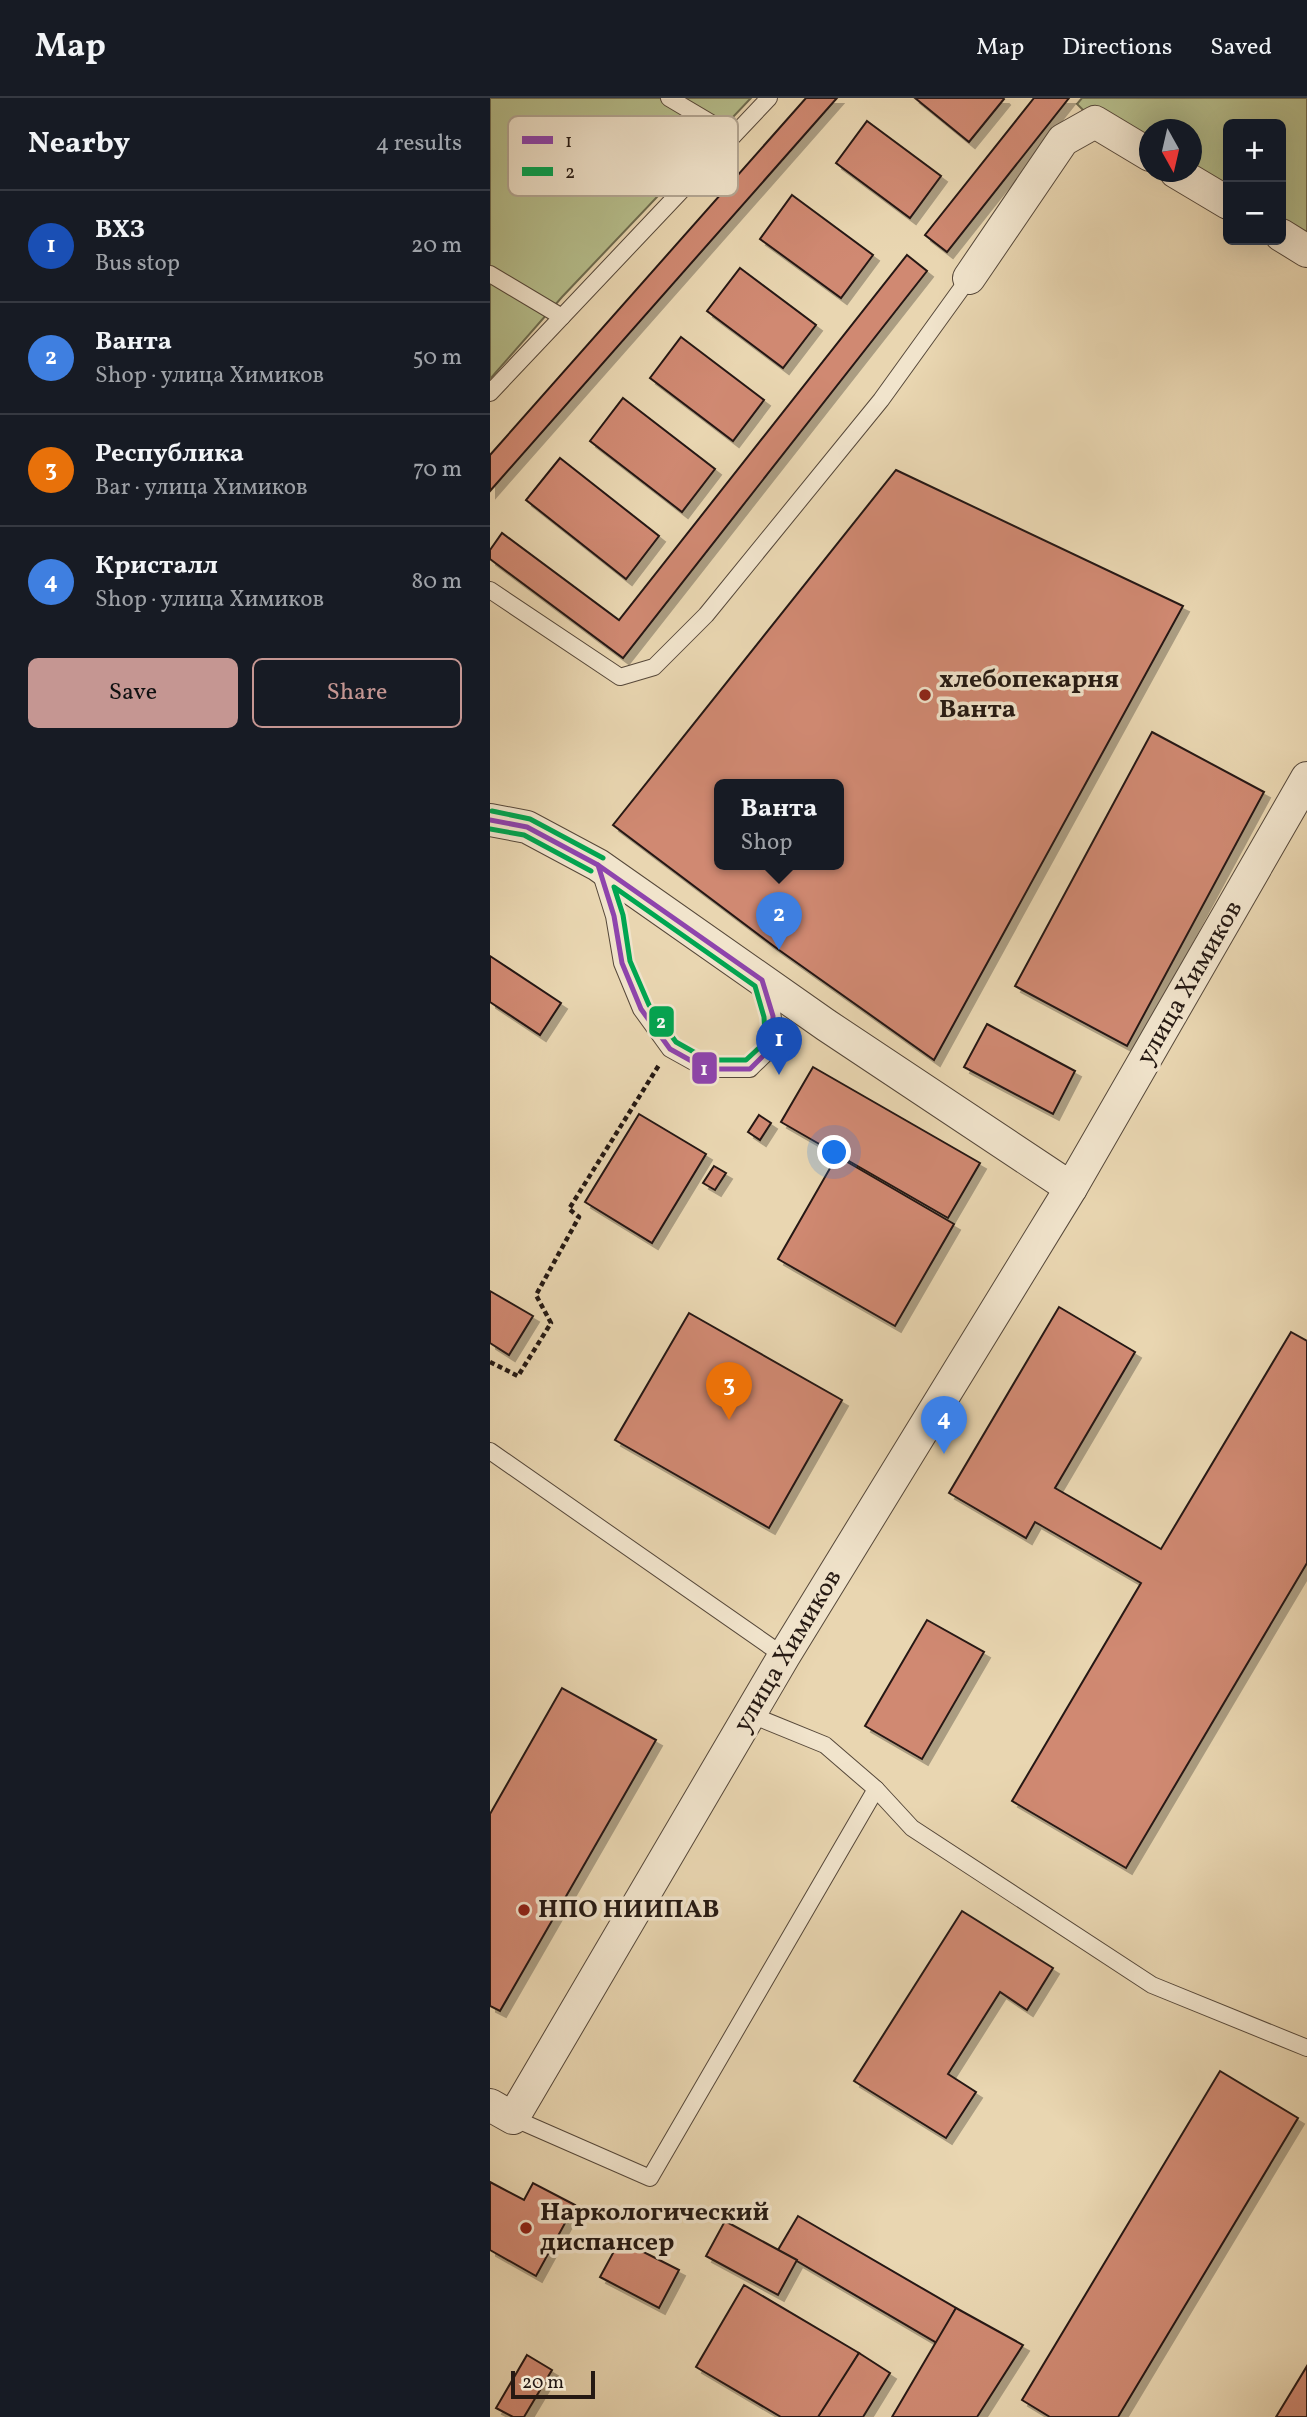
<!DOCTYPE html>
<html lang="en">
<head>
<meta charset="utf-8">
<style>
	body { margin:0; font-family:Vollkorn,serif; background:#20242c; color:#f1f3f6 }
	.controls { position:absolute; right:21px; top:21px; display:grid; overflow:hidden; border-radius:10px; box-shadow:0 7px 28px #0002 }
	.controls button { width:63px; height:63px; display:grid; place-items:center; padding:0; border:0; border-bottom:2px solid #363941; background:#171b24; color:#f1f3f6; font:35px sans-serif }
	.compass { position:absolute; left:649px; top:21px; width:63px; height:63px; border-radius:50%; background:#171b24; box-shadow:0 7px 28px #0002; rotate:172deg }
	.scale { position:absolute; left:21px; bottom:18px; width:84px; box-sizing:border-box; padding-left:7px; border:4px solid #251913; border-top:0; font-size:19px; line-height:24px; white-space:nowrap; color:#251913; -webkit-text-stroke:5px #f1e4cc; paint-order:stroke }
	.you { position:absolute; left:345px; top:1055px; width:24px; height:24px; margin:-18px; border:5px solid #fff; border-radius:50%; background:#1a73e8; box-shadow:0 0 0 10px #1a73e833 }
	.badge { display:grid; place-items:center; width:46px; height:46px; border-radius:50%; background:#c59692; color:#fff; font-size:23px; font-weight:700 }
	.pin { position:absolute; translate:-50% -58px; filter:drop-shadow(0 2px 4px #0008) }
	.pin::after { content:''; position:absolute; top:37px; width:24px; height:21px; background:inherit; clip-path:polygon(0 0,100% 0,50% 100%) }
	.popup { position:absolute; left:224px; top:681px; width:130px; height:91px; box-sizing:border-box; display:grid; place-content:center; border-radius:10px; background:#171b24; filter:drop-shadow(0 2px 5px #0005); font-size:23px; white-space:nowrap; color:#9ea1a6 }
	.popup b { font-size:26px; color:#f1f3f6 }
	.popup::after { content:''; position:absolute; left:50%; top:100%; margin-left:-14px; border:14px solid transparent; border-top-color:#171b24 }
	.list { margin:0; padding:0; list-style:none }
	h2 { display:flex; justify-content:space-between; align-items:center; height:91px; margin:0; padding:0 28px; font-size:30px }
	h2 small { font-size:23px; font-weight:400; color:#9ea1a6 }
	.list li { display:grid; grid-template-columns:46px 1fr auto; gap:21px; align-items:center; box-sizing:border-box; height:112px; padding:0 28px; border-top:2px solid #363941 }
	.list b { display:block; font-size:26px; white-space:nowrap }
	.list p { margin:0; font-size:23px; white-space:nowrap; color:#9ea1a6 }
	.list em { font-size:23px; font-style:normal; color:#9ea1a6 }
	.actions { display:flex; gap:14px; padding:21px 28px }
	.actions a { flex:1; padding:16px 0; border:2px solid #c59692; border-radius:10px; text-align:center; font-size:24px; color:#c59692 }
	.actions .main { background:#c59692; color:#111 }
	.map { position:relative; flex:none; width:817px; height:2319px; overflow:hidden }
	header { display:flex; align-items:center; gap:42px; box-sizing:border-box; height:98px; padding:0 35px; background:#171b24; border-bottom:2px solid #363941 }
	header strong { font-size:33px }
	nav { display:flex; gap:38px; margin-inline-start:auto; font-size:24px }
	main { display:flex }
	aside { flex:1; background:#171b24 }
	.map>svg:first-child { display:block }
</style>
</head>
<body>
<header>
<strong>Map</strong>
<nav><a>Map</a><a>Directions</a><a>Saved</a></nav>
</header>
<main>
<aside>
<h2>Nearby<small>4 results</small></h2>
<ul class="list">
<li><span class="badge" style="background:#1a4fb4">1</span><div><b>ВХЗ</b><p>Bus stop</p></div><em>20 m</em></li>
<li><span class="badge" style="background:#3f7fe0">2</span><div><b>Ванта</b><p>Shop · улица Химиков</p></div><em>50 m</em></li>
<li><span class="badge" style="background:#e8710a">3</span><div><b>Республика</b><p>Bar · улица Химиков</p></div><em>70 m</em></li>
<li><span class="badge" style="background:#3f7fe0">4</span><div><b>Кристалл</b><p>Shop · улица Химиков</p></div><em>80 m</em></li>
</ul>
<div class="actions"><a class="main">Save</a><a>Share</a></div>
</aside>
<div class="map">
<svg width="817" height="2319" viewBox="0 0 817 2319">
	<defs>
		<filter id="shadow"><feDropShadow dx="6" dy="6" stdDeviation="0" flood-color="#0004"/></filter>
	</defs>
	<rect width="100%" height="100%" fill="#e9d6b1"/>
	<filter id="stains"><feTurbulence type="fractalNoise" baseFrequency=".00286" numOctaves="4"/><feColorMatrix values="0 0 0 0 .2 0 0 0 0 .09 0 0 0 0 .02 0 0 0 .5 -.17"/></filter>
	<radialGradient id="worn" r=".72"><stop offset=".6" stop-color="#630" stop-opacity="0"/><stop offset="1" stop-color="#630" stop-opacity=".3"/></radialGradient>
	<!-- green -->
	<g fill="#b6be8c" stroke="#6e6c50" stroke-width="2">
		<polygon points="0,0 261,0 72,199 0,281"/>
		<polygon points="592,0 817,0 817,153 791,137 791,26 738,26 738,105 702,74 702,32 660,32 659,57 605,24 587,6"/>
	</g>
	<!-- building -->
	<g fill="#d08972" stroke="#251913" stroke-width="2" fill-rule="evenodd" filter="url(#shadow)">
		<polygon points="316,0 347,0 0,393 0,357"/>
		<polygon points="425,0 513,0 514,1 479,44"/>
		<polygon points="544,0 579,0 457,154 435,137"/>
		<polygon points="377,23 451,78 420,120 346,65"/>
		<polygon points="302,97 383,157 351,200 270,141"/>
		<polygon points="417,157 437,173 133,560 0,461 0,452 12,435 129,522"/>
		<polygon points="250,170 326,227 293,270 217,213"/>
		<polygon points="191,239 274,302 243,343 160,280"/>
		<polygon points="133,300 225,371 192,414 100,343"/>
		<polygon points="70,360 169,438 136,481 36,402"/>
		<path d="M406,372L693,508L444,962L289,852L123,727ZM230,686H348V766H230Z"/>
		<polygon points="662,634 774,694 637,948 525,888"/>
		<polygon points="0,858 71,905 50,937 0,904"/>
		<polygon points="497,926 585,973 563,1016 474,969"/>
		<polygon points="323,969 490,1065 458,1120 291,1024"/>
		<polygon points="149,1016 216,1056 162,1145 95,1104"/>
		<polygon points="269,1017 281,1025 270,1042 258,1034"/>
		<polygon points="347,1058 464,1126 405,1228 288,1161"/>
		<polygon points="224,1068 236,1075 225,1092 213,1085"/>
		<polygon points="0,1193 43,1218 19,1257 0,1245"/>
		<polygon points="569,1209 645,1254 565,1390 671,1451 801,1234 817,1243 817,1465 636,1770 522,1703 651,1485 545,1424 536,1440 459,1395"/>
		<polygon points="199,1215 352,1302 279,1430 125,1342"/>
		<polygon points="437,1522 494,1554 432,1661 375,1628"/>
		<polygon points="72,1590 166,1642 10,1913 0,1908 0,1716"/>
		<polygon points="472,1813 563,1870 537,1912 510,1894 458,1976 486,1994 456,2040 364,1983"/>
		<polygon points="730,1973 808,2020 628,2319 560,2319 532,2302"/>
		<polygon points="0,2084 34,2102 43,2085 85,2107 46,2178 0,2152"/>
		<polygon points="308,2118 466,2210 447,2245 288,2152"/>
		<polygon points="235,2123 307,2162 288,2197 216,2158"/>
		<polygon points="130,2142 189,2172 169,2210 110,2179"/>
		<polygon points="254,2187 369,2255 332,2319 291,2319 206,2269"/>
		<polygon points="466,2210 533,2247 487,2319 402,2319"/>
		<polygon points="369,2255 400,2275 373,2319 328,2319"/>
		<polygon points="37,2257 62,2272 34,2319 23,2319 6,2310"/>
		<polygon points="817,2268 817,2319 786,2319"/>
	</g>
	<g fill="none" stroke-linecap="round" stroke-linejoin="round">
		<!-- lane casing -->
		<g stroke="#56483a" stroke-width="18">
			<g id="lane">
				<polyline points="179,0 243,38"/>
				<polyline points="0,176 72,219"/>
				<polyline points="0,295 279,0"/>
				<polyline points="0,492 130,579 164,569 216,517 391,302 479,180"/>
				<path d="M110,773L124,818L132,865L151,911L180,951L216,971H260C265,965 272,960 276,955C289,936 282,908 275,890"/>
				<polyline points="0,1353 294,1558"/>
				<polyline points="386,1691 422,1730 662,1887 817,1950"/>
				<polyline points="23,2020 160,2080 386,1691 335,1647 259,1616"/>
			</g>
		</g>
		<!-- street casing -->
		<g stroke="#56483a" stroke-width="34">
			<g id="street">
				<polyline points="686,74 738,105"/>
				<polyline points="791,137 817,153"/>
				<polyline points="479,180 573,42 605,24 660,57"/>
				<polyline points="0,722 37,729 108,767 336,927 581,1090 817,680"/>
				<polyline points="0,2007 23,2020 294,1558 581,1090"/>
			</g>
		</g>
		<!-- path -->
		<polyline stroke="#251913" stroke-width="4.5" stroke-dasharray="5 3.5" stroke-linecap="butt" points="0,1264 28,1278 61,1225 46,1197 89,1119 79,1111 169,967"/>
		<!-- lane -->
		<use href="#lane" stroke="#f1e4cc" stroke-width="16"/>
		<!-- street -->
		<use href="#street" stroke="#f1e4cc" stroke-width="32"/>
		<!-- bus-1 casing -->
		<g stroke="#f1e4cc" stroke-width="10">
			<g id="bus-1">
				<polyline points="0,722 37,729 108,767"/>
				<polygon points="108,767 272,882 283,918 283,937 277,954 260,971 216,971 180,951 151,911 132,865 124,818"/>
			</g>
		</g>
		<!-- bus-2 casing -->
		<g stroke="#f1e4cc" stroke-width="10">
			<g id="bus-2">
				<polyline points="2,713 40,721 113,760"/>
				<polyline points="0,731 34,737 101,773"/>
				<polygon points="124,789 265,888 274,919 275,936 270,949 256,962 218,962 186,944 159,907 140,863 133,817"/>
			</g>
		</g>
		<!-- bus-1 -->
		<use href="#bus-1" stroke="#8e44ad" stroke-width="5"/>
		<!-- bus-2 -->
		<use href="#bus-2" stroke="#00a651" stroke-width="5"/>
	</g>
	<!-- markers -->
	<g fill="#8f2418" stroke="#f1e4cc" stroke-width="2.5">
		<circle cx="435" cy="597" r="7"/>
		<circle cx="34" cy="1812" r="7"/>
		<circle cx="36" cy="2130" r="7"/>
	</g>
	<g text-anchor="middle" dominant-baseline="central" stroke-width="7" stroke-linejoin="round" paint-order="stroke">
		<!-- poi labels -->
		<g font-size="26" font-weight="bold" fill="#251913" stroke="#f1e4cc" text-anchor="start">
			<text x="449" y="582">хлебопекарня<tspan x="449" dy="30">Ванта</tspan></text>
			<text x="48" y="1812">НПО НИИПАВ</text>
			<text x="50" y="2115">Наркологический<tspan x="50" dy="30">диспансер</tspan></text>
		</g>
		<!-- street labels -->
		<g font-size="26" fill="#251913" stroke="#f1e4cc">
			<text transform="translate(700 885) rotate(-60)">улица Химиков</text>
			<text transform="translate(298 1553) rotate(-59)">улица Химиков</text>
		</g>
	</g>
	<!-- legend -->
	<rect x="18" y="18" width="230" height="80" rx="10" fill="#f1e4cc" stroke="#b4a794" stroke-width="2"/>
	<rect x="32" y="38" width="31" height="8" fill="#8e44ad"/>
	<rect x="32" y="69" width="31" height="9" fill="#00a651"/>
	<g font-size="19" fill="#251913">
		<text x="75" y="49">1</text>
		<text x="75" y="80">2</text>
	</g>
	<g stroke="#f1e4cc" stroke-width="2.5">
		<rect x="158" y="907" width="27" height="33" rx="7" fill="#00a651"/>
		<rect x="201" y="953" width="27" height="34" rx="7" fill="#8e44ad"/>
	</g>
	<g font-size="19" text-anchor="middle" font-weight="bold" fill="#fff">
		<text x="171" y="930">2</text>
		<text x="214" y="977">1</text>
	</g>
	<rect width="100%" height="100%" filter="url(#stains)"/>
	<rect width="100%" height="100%" fill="url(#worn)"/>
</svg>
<div class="controls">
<button>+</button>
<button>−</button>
</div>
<svg class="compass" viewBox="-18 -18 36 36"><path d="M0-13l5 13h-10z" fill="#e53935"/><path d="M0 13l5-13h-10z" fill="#9ea1a6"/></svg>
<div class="scale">20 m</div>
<div class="you"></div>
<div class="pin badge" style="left:289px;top:977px;background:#1a4fb4">1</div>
<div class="pin badge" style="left:289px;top:852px;background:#3f7fe0">2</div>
<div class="popup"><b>Ванта</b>Shop</div>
<div class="pin badge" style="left:239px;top:1322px;background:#e8710a">3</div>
<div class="pin badge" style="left:454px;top:1356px;background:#3f7fe0">4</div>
</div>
</main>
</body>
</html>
